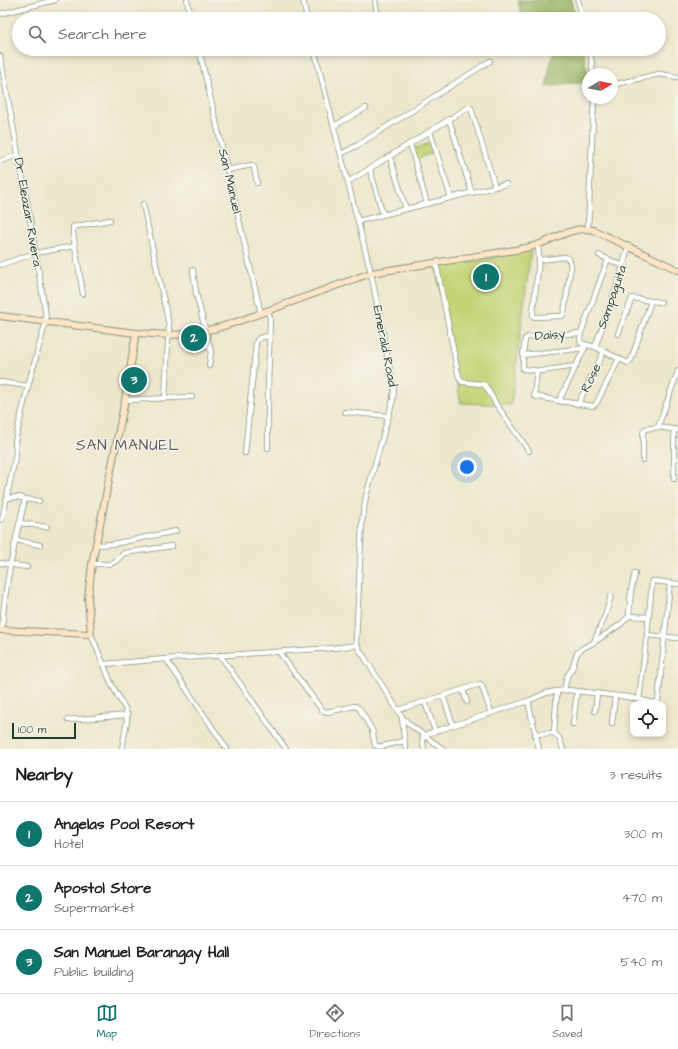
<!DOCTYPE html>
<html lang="en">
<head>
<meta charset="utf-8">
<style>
	body { margin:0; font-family:"Architects Daughter",sans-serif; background:#f6f6f6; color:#202124 }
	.controls { position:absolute; right:12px; bottom:12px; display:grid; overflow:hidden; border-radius:8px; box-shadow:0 2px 6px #0003 }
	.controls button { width:36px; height:36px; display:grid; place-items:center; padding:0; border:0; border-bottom:1px solid #e0e0e0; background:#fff; color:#202124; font:20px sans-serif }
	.compass { position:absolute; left:582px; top:68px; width:36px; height:36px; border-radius:50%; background:#fff; box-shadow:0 2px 6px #0003; rotate:80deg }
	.scale { position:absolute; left:12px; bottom:10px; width:64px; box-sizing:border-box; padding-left:4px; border:2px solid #1f3d34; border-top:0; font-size:11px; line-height:14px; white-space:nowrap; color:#1f3d34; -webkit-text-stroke:3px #f7f3e8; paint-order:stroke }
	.you { position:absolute; left:467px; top:467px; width:14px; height:14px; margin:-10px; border:3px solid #fff; border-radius:50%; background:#1a73e8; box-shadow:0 0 0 6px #1a73e833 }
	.badge { display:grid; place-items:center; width:26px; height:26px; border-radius:50%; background:#0f766e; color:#fff; font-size:13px; font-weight:700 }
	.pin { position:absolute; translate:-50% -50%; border:2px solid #fff; box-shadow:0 1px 4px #0006 }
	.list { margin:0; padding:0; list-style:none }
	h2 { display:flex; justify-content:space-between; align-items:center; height:52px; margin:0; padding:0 16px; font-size:17px }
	h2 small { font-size:13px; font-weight:400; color:#757577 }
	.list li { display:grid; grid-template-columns:26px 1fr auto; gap:12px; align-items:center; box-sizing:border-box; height:64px; padding:0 16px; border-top:1px solid #e0e0e0 }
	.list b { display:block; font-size:15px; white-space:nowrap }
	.list p { margin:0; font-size:13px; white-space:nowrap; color:#757577 }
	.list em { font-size:13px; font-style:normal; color:#757577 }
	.icon { flex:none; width:22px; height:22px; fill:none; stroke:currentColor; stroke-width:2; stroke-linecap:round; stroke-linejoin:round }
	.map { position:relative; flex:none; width:678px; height:749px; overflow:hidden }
	.search { position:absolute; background:#fff; box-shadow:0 2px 6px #0003; left:12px; right:12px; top:12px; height:44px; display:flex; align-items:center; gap:10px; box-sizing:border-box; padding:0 14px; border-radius:22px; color:#757577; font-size:15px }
	.sheet { height:244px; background:#fff }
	nav { display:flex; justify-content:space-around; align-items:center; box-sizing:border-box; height:56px; border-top:1px solid #e0e0e0; background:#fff; font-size:11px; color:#757577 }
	nav a { display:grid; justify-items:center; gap:2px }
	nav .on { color:#0f766e }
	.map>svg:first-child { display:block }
</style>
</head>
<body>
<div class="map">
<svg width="678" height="749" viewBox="0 0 678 749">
	<rect width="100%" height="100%" fill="#f7f3e8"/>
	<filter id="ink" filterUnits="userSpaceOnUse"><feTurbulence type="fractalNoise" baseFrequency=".025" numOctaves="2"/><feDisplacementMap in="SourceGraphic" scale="8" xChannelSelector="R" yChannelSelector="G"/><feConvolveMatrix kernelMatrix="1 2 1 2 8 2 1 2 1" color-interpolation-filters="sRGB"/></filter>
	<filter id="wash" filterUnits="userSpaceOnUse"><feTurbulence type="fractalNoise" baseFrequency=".012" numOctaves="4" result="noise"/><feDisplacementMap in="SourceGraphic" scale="16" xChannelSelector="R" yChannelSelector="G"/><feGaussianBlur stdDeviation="0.9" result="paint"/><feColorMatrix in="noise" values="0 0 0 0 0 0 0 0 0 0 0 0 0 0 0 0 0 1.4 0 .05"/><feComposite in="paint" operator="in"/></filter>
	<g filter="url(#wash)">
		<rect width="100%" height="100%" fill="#ede7cc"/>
		<!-- green -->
		<g fill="#c4d375" stroke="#728854">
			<polygon points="430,143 433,153 416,159 413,149"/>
			<polygon points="531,250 511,405 461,403 448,335 436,267 483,260"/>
		</g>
		<!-- forest -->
		<g fill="#9bb566" stroke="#5d794d">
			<polygon points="518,0 571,0 575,19 524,19 521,14"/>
			<polygon points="555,49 582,49 588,75 588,82 546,87 550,66"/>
		</g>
	</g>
	<g filter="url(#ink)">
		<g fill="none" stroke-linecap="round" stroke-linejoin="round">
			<!-- street casing -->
			<g stroke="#869280" stroke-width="6">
				<g id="street">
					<polyline points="187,0 191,19"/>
					<polyline points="303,0 307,19"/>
					<polyline points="375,0 378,19"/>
					<polyline points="578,0 583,19"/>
					<polyline points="0,14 55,0"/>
					<polyline points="199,49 261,314"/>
					<polyline points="314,49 371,273 394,390 393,400 366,496 362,522 356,642 359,649 365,658 402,717 410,725 443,749"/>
					<polyline points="590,49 593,74"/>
					<polyline points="0,56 28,207 45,310 46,321 28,386 15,441 16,453 2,520"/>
					<polyline points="612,85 659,74 678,77"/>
					<polyline points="449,119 472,193"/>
					<polyline points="334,126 366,108"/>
					<polyline points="430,132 451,198"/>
					<polyline points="410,144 427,204"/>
					<polyline points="341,154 358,145 490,61"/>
					<polyline points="390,157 406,209"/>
					<polyline points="0,161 18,155"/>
					<polyline points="370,169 383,215"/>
					<polyline points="227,170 252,165 254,167 257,183"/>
					<polyline points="348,182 469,107 471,108 495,187"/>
					<polyline points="143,204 169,325 165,398"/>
					<polyline points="358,221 506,184"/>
					<polyline points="588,228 594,98"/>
					<path d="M538,244L539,260L533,312V316L535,317L562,316L564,313L571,266C570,262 570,258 565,257L539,260"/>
					<polyline points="599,255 623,266"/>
					<polyline points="436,263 459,378 462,382 482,384 485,385 496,404 529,451"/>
					<polyline points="0,265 35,253 75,246"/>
					<polyline points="193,270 196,293 211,352 209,366"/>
					<polyline points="83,294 75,246 73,232 73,227 77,226 110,220"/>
					<polyline points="268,311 270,318 268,389 268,448"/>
					<polyline points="581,333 580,340 581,343 595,347 628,363 631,360 651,301 661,302"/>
					<polyline points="191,334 191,347 192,349 195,350 210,346"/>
					<polyline points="618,334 632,298 651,301"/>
					<polyline points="595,347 619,280 628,247"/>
					<polyline points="523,355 585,348"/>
					<polyline points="576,366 541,371 523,369 523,355 525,339 528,337 581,333 608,259"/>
					<polyline points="537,371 534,396 559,401 593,406 596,404 619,359"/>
					<polyline points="0,382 28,386"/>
					<polyline points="125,400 192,397"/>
					<polyline points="559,401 586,345"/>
					<polyline points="578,404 604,351"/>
					<polyline points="345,412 389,416"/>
					<polyline points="658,427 678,371"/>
					<polyline points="674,430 674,479"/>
					<path d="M245,453L256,343C258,336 263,337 269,336"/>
					<polyline points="643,460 643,433 645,429 658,427 678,430"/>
					<polyline points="7,498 18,497 25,499 39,501"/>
					<polyline points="20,523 47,527"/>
					<polyline points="16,540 40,545"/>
					<polyline points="96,545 113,544 176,531"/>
					<polyline points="0,563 27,567"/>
					<polyline points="92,564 110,564 116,561 124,553 172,546"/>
					<polyline points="629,616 648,617"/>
					<path d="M2,630C4,586 15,543 25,499"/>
					<polyline points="91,634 112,685 126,710 127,720 122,749"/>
					<polyline points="647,635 678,638"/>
					<polyline points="594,642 606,613 611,596"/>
					<polyline points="279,652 322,710 327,712 355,706 359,708 372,730 375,745 379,747 404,741"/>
					<polyline points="220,655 286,749"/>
					<polyline points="166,659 227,749"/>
					<polyline points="104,664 166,659 334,648 357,645"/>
					<polyline points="463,690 467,702"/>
					<polyline points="564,690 567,676 572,669 575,659 577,653 583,648 593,643 621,624 629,616 631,591 635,573"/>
					<polyline points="557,691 554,733 559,738 563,749"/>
					<polyline points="443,696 453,725"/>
					<polyline points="639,699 647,635 652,583 652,581 655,581 678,584"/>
					<polyline points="528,701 539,749"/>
					<polyline points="425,702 435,731"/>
					<polyline points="398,710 480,684 482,686 491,713"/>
					<polyline points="595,711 597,694"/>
					<polyline points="402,717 404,738 406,749"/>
					<polyline points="68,720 128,715"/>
					<polyline points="573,724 577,691"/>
					<polyline points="612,724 615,696"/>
					<polyline points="535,734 554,733"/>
					<path d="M424,749C423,742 420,737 427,734L491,713L528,701L546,693L557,691L568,690L628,697L650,702H658L670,583"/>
				</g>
			</g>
			<!-- secondary casing -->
			<g stroke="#869280" stroke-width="8">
				<g id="secondary">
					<path d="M0,316L136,333L169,335L191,334L221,327L242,320L371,273L515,250C524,248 532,247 540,244C555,238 577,225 593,230L678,270"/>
					<polyline points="0,630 91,634 88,598 92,564 125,400 136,333"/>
				</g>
			</g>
			<!-- street -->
			<use href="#street" stroke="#fff" stroke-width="4.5"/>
			<!-- secondary -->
			<use href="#secondary" stroke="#fde5c5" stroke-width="6"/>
		</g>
	</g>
	<g text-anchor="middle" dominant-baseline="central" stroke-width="3" stroke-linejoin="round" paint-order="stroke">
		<!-- street labels -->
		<g font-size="13" fill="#1f3d34" stroke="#f7f3e8">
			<text transform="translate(230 181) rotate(77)">San Manuel</text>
			<text transform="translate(28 212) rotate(80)">Dr. Eleazar Rivera</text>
			<text transform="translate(612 297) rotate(-71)">Sampaguita</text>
			<text transform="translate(550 335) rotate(-5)">Daisy</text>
			<text transform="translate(385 346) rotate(79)">Emerald Road</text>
			<text transform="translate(591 378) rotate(-64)">Rose</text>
		</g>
		<!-- quarter labels -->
		<g font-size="15" letter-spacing="1" fill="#5e5f64" stroke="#f7f3e8">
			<text x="128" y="445">SAN MANUEL</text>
		</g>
	</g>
</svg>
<div class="controls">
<button><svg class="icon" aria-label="locate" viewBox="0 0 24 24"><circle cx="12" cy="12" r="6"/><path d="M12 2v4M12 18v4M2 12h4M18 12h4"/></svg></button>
</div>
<svg class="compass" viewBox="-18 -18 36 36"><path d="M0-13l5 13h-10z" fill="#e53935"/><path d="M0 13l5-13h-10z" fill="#757577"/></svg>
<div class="scale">100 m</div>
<div class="you"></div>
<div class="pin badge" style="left:486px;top:277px">1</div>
<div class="pin badge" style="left:194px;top:338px">2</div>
<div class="pin badge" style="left:134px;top:380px">3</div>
<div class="search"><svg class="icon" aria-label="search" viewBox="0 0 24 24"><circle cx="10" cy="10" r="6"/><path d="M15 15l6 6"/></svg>Search here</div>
</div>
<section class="sheet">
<h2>Nearby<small>3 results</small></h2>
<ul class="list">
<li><span class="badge">1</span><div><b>Angelas Pool Resort</b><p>Hotel</p></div><em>300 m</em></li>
<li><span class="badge">2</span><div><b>Apostol Store</b><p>Supermarket</p></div><em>470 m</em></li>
<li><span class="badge">3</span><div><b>San Manuel Barangay Hall</b><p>Public building</p></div><em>540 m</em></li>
</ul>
</section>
<nav>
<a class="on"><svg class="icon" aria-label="map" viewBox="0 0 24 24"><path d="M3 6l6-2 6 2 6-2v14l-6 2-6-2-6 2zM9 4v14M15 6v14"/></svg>Map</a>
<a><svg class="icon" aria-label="directions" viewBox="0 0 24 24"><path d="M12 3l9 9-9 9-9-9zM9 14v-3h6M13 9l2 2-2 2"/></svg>Directions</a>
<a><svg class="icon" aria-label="saved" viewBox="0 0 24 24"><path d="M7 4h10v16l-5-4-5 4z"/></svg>Saved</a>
</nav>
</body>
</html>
